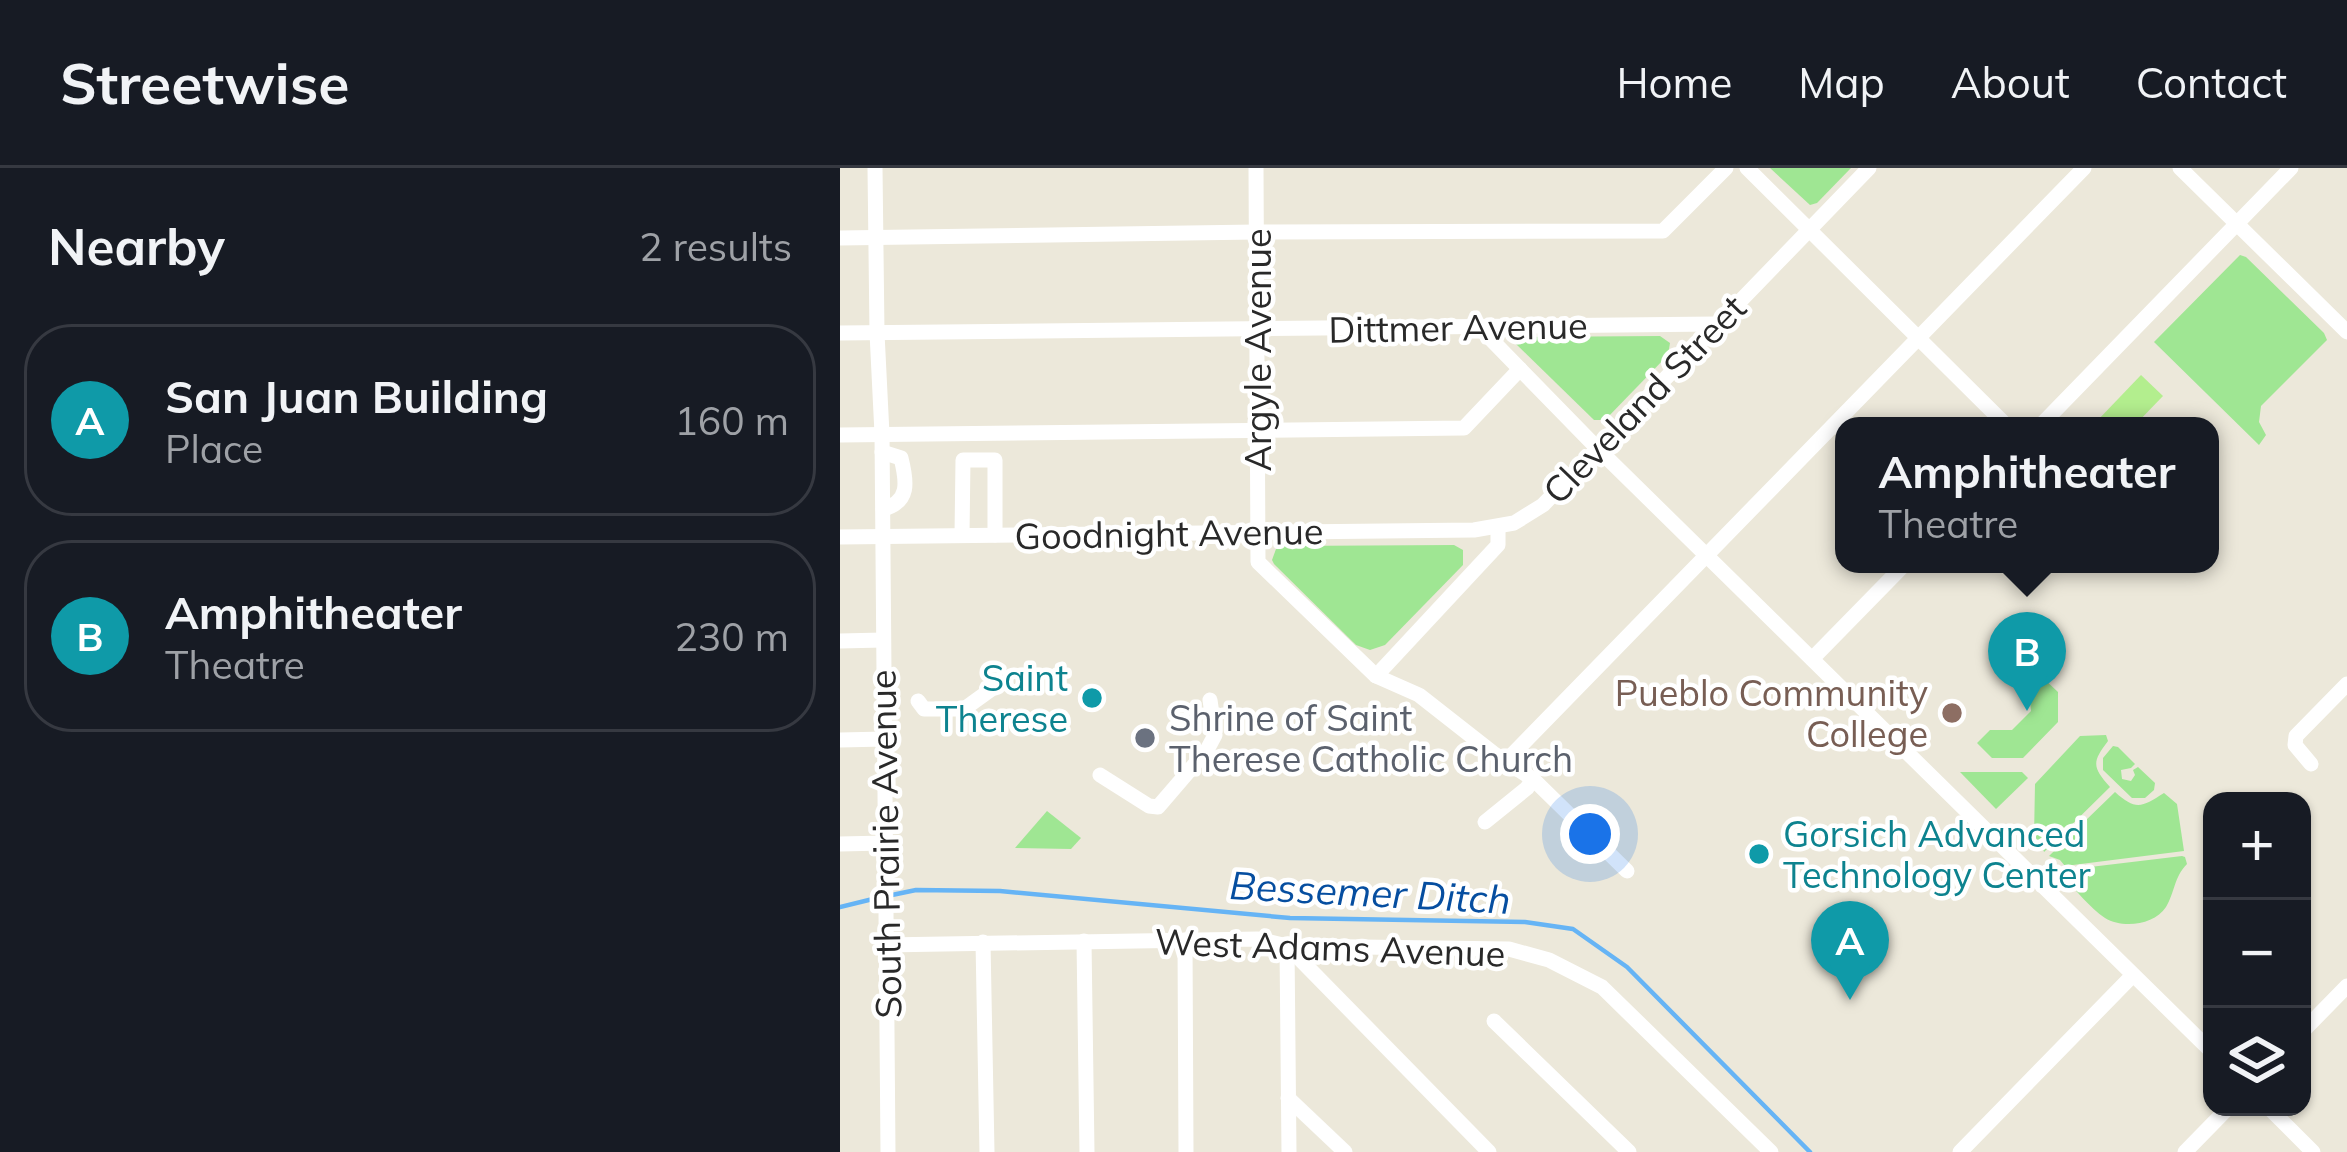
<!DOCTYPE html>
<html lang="en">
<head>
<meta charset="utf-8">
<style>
	body { margin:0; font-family:Mulish,sans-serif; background:#20242c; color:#f1f3f6 }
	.controls { position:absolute; right:36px; bottom:36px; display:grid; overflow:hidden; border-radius:24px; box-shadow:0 3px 9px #0004 }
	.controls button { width:108px; height:108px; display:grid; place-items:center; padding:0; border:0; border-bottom:3px solid #363941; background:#171b24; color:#f1f3f6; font:60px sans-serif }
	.you { position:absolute; left:750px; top:666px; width:42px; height:42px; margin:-30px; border:9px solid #fff; border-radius:50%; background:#1a73e8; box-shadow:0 0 0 18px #1a73e833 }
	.badge { display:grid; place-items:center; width:78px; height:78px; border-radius:50%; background:#b45309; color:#fff; font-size:39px; font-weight:700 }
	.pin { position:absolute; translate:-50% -99px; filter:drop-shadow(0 3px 6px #0008) }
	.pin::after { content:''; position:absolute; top:63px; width:42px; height:36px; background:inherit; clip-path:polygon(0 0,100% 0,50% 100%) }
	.popup { position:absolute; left:995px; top:249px; width:384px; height:156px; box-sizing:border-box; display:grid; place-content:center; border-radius:24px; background:#171b24; filter:drop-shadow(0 3px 9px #0005); font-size:39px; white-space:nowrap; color:#9ea1a6 }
	.popup b { font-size:45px; color:#f1f3f6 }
	.popup::after { content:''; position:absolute; left:50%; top:100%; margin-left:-24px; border:24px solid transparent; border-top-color:#171b24 }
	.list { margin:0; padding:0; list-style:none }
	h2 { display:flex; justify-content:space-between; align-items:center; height:156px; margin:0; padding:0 48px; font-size:51px }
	h2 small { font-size:39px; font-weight:400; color:#9ea1a6 }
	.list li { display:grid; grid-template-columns:78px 1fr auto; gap:36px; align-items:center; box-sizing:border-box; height:192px; margin:0 24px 24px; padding:0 24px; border:3px solid #363941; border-radius:48px }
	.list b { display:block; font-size:45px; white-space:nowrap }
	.list p { margin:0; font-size:39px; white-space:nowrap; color:#9ea1a6 }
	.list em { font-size:39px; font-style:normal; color:#9ea1a6 }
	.icon { flex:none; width:66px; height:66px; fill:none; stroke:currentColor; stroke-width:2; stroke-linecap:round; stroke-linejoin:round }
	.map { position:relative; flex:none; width:1507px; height:984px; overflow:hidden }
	header { display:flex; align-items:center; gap:72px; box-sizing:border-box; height:168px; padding:0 60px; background:#171b24; border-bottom:3px solid #363941 }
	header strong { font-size:57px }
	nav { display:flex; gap:66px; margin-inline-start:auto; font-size:42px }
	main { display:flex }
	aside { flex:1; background:#171b24 }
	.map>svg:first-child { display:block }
</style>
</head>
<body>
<header>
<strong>Streetwise</strong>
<nav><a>Home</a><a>Map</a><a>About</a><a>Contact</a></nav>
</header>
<main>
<aside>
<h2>Nearby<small>2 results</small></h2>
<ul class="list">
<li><span class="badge" style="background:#0f9aa8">A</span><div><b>San Juan Building</b><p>Place</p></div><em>160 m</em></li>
<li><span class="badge" style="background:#0f9aa8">B</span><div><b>Amphitheater</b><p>Theatre</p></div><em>230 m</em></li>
</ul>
</aside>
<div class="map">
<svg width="1507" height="984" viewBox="0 0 1507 984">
	<rect width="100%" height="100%" fill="#ece8da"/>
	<!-- green -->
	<g fill="#9fe693">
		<polygon points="930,0 1011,0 977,35 970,37"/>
		<polygon points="1400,87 1406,89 1484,165 1487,172 1421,238 1419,254 1426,267 1419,277 1314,174"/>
		<polygon points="820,168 830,175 828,187 765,252 754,252 676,176 679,169"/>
		<polygon points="614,377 623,382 623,397 545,477 530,482 516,477 434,396 432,392 436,381 442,378"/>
		<polygon points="1202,509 1218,524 1218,554 1183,590 1152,590 1137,575 1150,562 1172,562 1191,543 1189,522"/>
		<path d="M1266,567L1268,573C1252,594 1252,599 1270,619L1204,684L1201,674L1194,669L1195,616L1240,568Z"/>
		<polygon points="1273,578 1278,579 1295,596 1291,600 1281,602 1282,611 1291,613 1295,607 1293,602 1298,599 1315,615 1314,622 1305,630 1292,630 1263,602 1263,590"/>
		<polygon points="1120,604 1182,604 1188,610 1156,641"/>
		<path d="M1275,624C1296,643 1302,639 1324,625L1337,636L1344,683L1225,698L1220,692L1209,688Z"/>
		<polygon points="207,643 241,670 231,681 175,680"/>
		<path d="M1342,688L1345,689L1347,696C1334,709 1335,724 1326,739C1314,757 1283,761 1265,750C1250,740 1236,722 1223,709L1225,702Z"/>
	</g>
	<!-- pitch -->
	<polygon fill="#b3ee8e" points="1301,207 1323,228 1294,258 1260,258 1256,254"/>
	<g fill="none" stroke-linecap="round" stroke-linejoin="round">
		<!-- stream -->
		<g stroke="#66b4f5" stroke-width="4.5">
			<polyline points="52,727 76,722 160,723 450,750 685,754 733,761 787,799 970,984"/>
			<polyline points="0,739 41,729"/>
		</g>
		<!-- minor -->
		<g stroke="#fff" stroke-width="15">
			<polyline points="35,0 37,165 42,266 48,984"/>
			<polyline points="416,0 418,394 536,508 579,527 653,585 693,611 787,703"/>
			<polyline points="907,0 1167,258"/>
			<polyline points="1340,0 1507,164"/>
			<polyline points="0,70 416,64 823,63 886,0"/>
			<polyline points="638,158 758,281 1372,884"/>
			<polyline points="0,165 876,156"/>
			<polyline points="1200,258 1451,0"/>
			<polyline points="0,267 624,260 680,201"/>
			<path d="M42,284L61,290C67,314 70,334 43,341"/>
			<polyline points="122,367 123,292 155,292 155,367"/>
			<polyline points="0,369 634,362 674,355 703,337 1029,0"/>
			<polyline points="0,473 43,472"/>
			<polyline points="972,491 1065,396"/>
			<polyline points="536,508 658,377 658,360"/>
			<polyline points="78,533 84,541 124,541 160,515"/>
			<polyline points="0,572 45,571"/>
			<polyline points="666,593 1244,0"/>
			<polyline points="1471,596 1455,577 1456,568 1507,516"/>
			<polyline points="260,607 309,638 318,639 367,582 375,567 370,532"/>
			<polyline points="645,654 687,620 693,611"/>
			<polyline points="0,676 45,675"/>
			<polyline points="345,772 346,984"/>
			<polyline points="244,773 247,984"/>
			<polyline points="143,774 147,984"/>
			<polyline points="45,777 418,771 447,778 669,781 709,792 762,819 931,984"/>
			<polyline points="447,778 649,984"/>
			<polyline points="447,778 449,984"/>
			<polyline points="654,853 789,984"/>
			<polyline points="1462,864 1507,818"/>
			<polyline points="448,930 505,984"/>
			<polyline points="1428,939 1473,984"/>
			<polyline points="1120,984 1293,807"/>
			<polyline points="1345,984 1389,939"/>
		</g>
	</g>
	<!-- markers -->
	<g fill="#0f9aa8" stroke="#fff" stroke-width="4.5">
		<circle cx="252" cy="530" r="12"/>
		<circle cx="919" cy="686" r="12"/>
	</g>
	<circle fill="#8d6e63" stroke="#fff" stroke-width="4.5" cx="1112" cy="545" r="12"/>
	<circle fill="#6b7280" stroke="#fff" stroke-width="4.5" cx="305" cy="570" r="12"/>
	<g text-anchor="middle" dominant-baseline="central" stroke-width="9" stroke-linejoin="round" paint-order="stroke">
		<!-- street labels -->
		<g font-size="36" fill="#292929" stroke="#fff">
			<text transform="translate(618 159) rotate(-1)">Dittmer Avenue</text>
			<text transform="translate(417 182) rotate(-90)">Argyle Avenue</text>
			<text transform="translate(804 231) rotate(-46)">Cleveland Street</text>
			<text transform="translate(329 365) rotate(-1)">Goodnight Avenue</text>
			<text transform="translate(45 676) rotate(-91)">South Prairie Avenue</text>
			<text transform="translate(490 779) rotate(2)">West Adams Avenue</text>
		</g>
		<!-- culture labels -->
		<g font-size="36" fill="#0d838f" stroke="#fff" text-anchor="end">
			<text x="228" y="509">Saint<tspan x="228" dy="41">Therese</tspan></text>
			<text x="943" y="665" text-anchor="start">Gorsich Advanced<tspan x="943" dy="41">Technology Center</tspan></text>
		</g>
		<!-- education labels -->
		<g font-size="36" fill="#785e54" stroke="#fff" text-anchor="end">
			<text x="1088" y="524">Pueblo Community<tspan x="1088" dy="41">College</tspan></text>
		</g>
		<!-- worship labels -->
		<g font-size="36" fill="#5b616d" stroke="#fff" text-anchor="start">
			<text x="329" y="549">Shrine of Saint<tspan x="329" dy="41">Therese Catholic Church</tspan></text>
		</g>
		<!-- water labels -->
		<g font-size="39" font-style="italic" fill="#064ea0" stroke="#fff">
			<text transform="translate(530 724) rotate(3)">Bessemer Ditch</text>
		</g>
	</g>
</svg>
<div class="controls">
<button>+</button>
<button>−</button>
<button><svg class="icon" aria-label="layers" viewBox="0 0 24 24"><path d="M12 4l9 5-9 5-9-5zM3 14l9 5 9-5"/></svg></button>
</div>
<div class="you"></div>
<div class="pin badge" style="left:1010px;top:832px;background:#0f9aa8">A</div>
<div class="pin badge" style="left:1187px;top:543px;background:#0f9aa8">B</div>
<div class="popup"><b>Amphitheater</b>Theatre</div>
</div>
</main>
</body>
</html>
